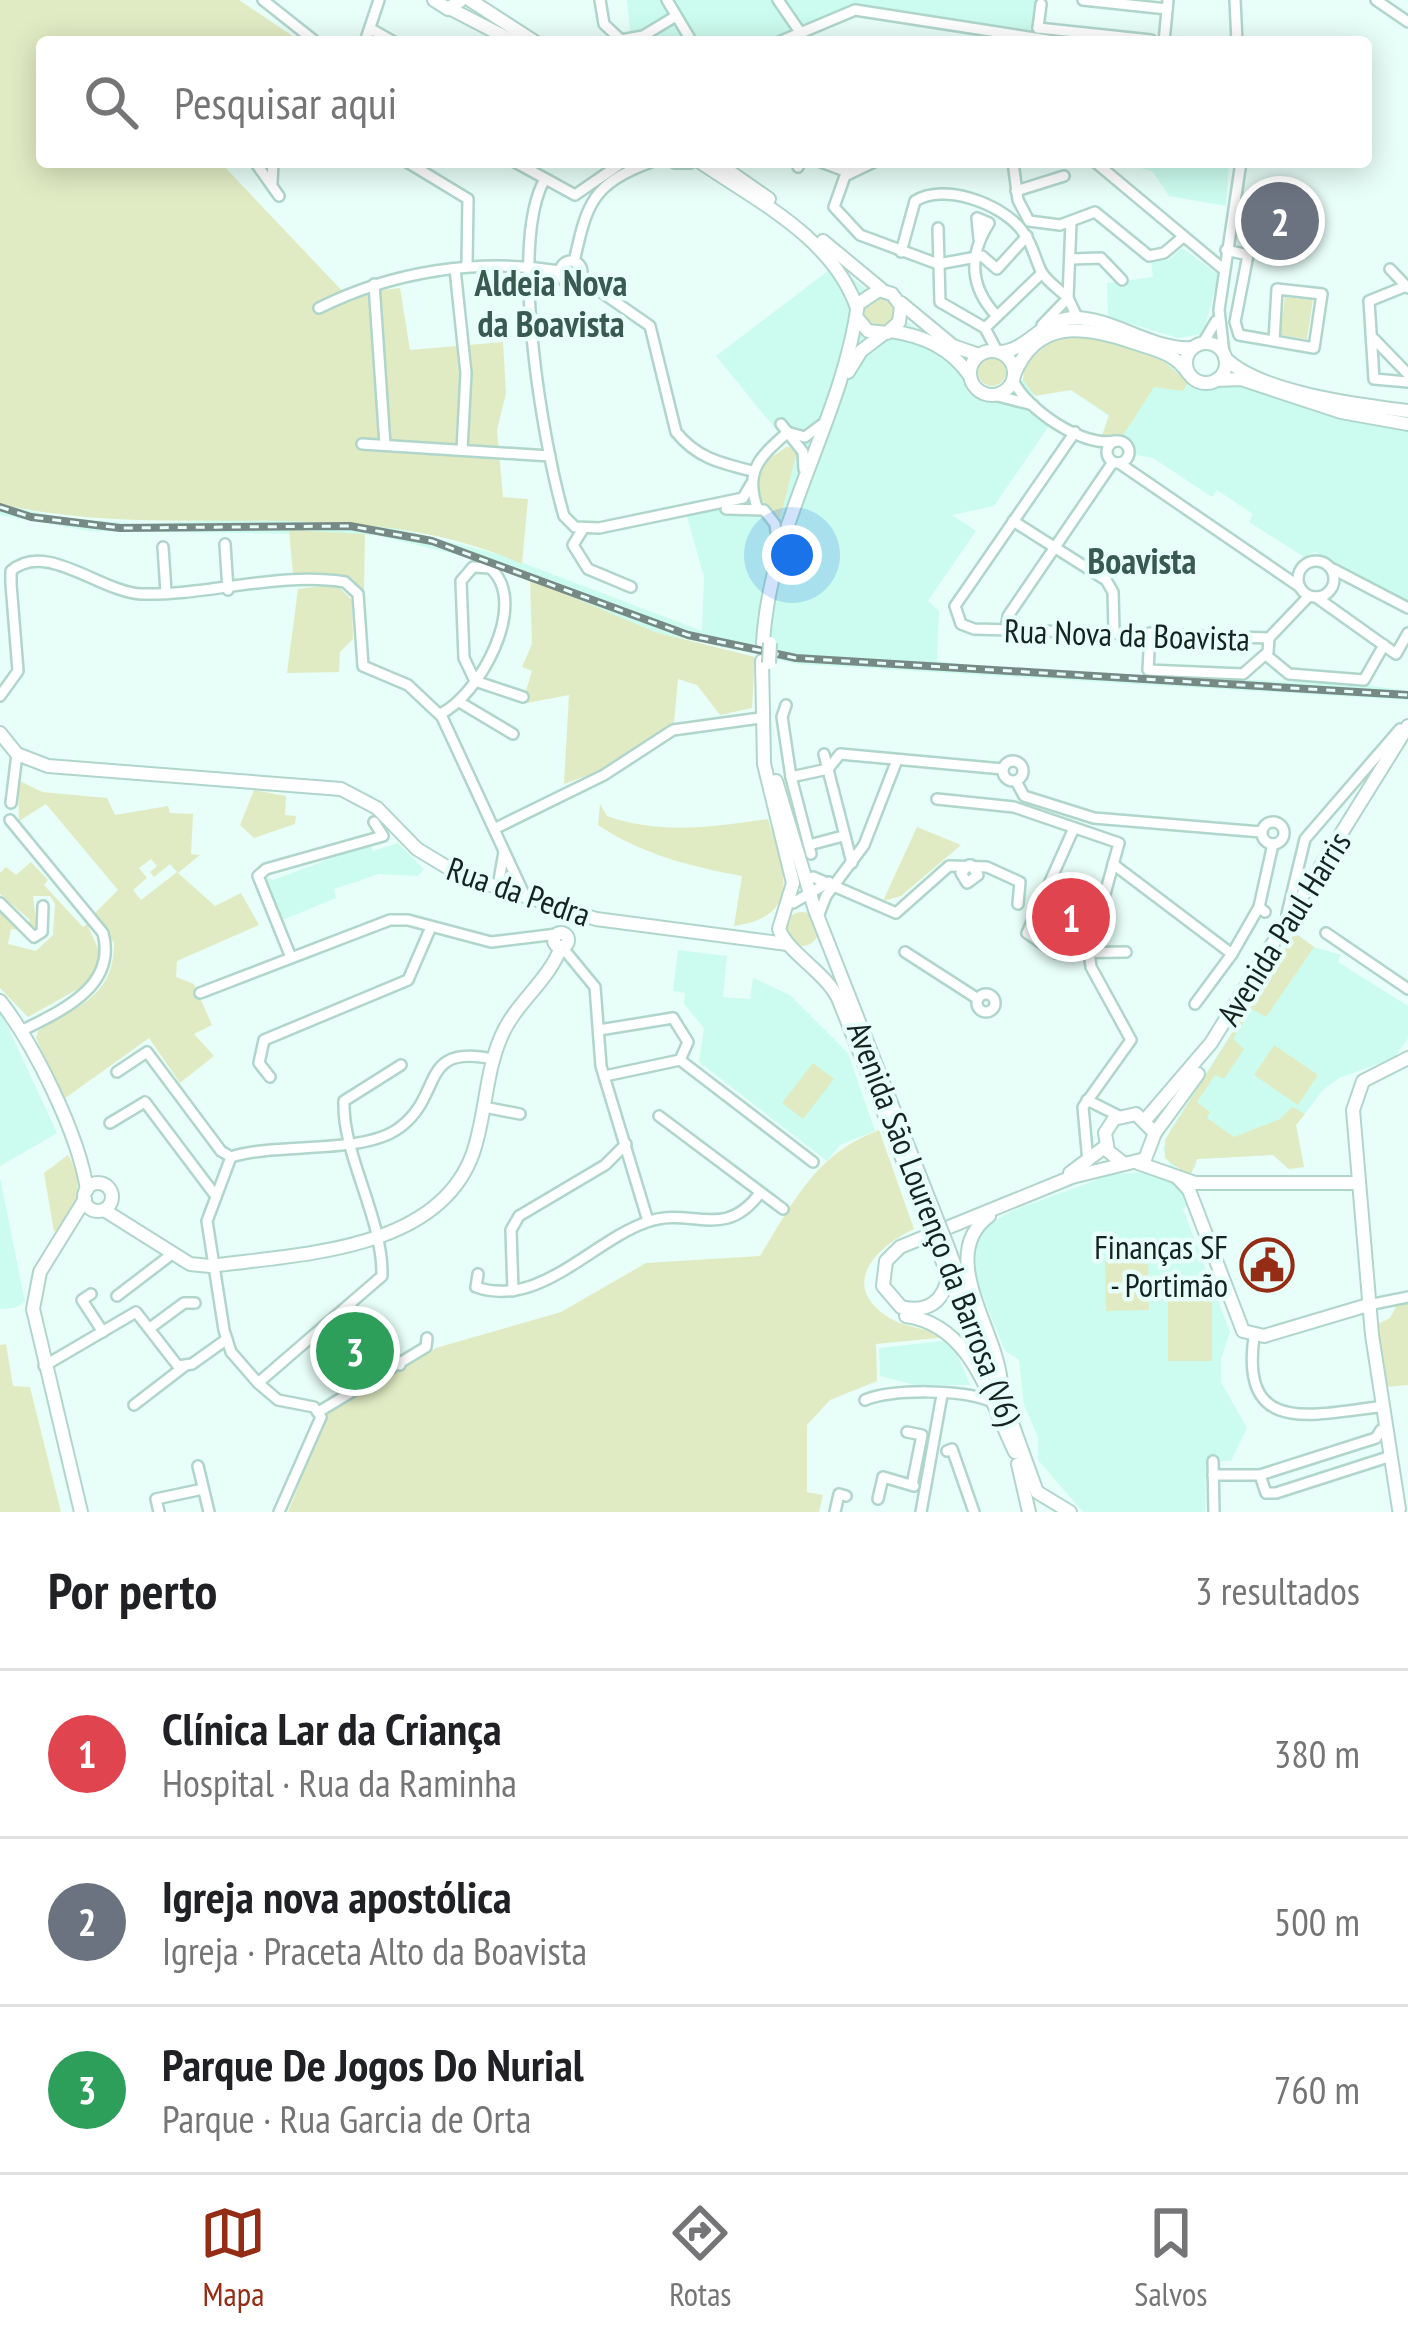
<!DOCTYPE html>
<html lang="pt">
<head>
<meta charset="utf-8">
<style>
	body { margin:0; font-family:"PT Sans Narrow",sans-serif; background:#f2f2f2; color:#202124 }
	.you { position:absolute; left:792px; top:555px; width:42px; height:42px; margin:-30px; border:9px solid #fff; border-radius:50%; background:#1a73e8; box-shadow:0 0 0 18px #1a73e833 }
	.badge { display:grid; place-items:center; width:78px; height:78px; border-radius:50%; background:#952c15; color:#fff; font-size:39px; font-weight:700 }
	.pin { position:absolute; translate:-50% -50%; border:6px solid #fff; box-shadow:0 3px 12px #0006 }
	.list { margin:0; padding:0; list-style:none }
	h2 { display:flex; justify-content:space-between; align-items:center; height:156px; margin:0; padding:0 48px; font-size:51px }
	h2 small { font-size:39px; font-weight:400; color:#757577 }
	.list li { display:grid; grid-template-columns:78px 1fr auto; gap:36px; align-items:center; box-sizing:border-box; height:168px; padding:0 48px; border-top:3px solid #e0e0e0 }
	.list b { display:block; font-size:45px; white-space:nowrap }
	.list p { margin:0; font-size:39px; white-space:nowrap; color:#757577 }
	.list em { font-size:39px; font-style:normal; color:#757577 }
	.icon { flex:none; width:66px; height:66px; fill:none; stroke:currentColor; stroke-width:2; stroke-linecap:round; stroke-linejoin:round }
	.map { position:relative; flex:none; width:1408px; height:1512px; overflow:hidden }
	.search { position:absolute; background:#fff; box-shadow:0 6px 30px #0003; left:36px; right:36px; top:36px; height:132px; display:flex; align-items:center; gap:30px; box-sizing:border-box; padding:0 42px; border-radius:12px; color:#757577; font-size:45px }
	.sheet { height:660px; background:#fff }
	nav { display:flex; justify-content:space-around; align-items:center; box-sizing:border-box; height:168px; border-top:3px solid #e0e0e0; background:#fff; font-size:33px; color:#757577 }
	nav a { display:grid; justify-items:center; gap:6px }
	nav .on { color:#952c15 }
	.map>svg:first-child { display:block }
</style>
</head>
<body>
<div class="map">
<svg width="1408" height="1512" viewBox="0 0 1408 1512">
	<rect width="100%" height="100%" fill="#e8fef8"/>
	<!-- built -->
	<g fill="#ccfcef">
		<polygon points="627,0 1035,0 1034,31 854,6 768,42 631,42"/>
		<polygon points="1124,162 1229,163 1226,206 1169,196 1153,172"/>
		<polygon points="1182,248 1219,275 1203,334 1178,338 1108,317 1107,283 1153,277 1151,261 1169,260"/>
		<polygon points="836,265 962,365 967,392 985,403 1007,399 1023,380 1099,336 1158,357 1201,389 1234,386 1241,379 1408,424 1408,615 1341,579 1344,569 1315,552 1304,557 1249,522 1253,514 1217,490 1212,497 1153,458 1135,455 1122,437 1102,436 1109,416 1071,390 1035,393 1021,408 1051,423 994,506 952,515 976,531 928,601 939,611 937,661 1015,670 1365,685 1408,691 1408,700 797,664 655,632 481,560 375,535 90,531 0,515 0,504 58,517 139,524 265,518 387,526 505,556 702,631 704,577 684,506 754,494 797,455 716,356"/>
		<polygon points="398,843 424,869 418,876 379,874 334,889 336,898 280,921 265,877 273,880 370,844 373,851"/>
		<polygon points="1295,933 1314,947 1341,955 1338,962 1408,1006 1408,1038 1394,1058 1339,1078 1323,1090 1296,1125 1304,1167 1289,1169 1273,1155 1197,1159 1195,1168 1171,1167 1163,1149 1170,1130"/>
		<polygon points="678,950 727,956 723,997 750,999 753,978 790,995 848,1053 875,1131 840,1145 827,1161 699,1062 704,1028 684,1004 685,993 673,991"/>
		<polygon points="0,1010 57,1133 0,1166"/>
		<polygon points="1156,1172 1177,1181 1190,1201 1183,1209 1230,1332 1221,1359 1221,1382 1247,1428 1231,1461 1206,1462 1205,1512 1083,1512 1038,1460 1038,1437 1024,1405 1019,1360 1005,1351 975,1277 973,1245 988,1224 1014,1210 1113,1174"/>
		<polygon points="0,1178 25,1302 14,1308 0,1309"/>
		<polygon points="951,1340 970,1385 915,1385 880,1376 879,1348"/>
	</g>
	<!-- green -->
	<g fill="#e1ebc3" fill-rule="evenodd">
		<path d="M0,0H239L291,35L296,42H42V162H220L346,295L400,288L410,350L503,342L506,393L497,430L503,497L528,499L522,564C355,489 173,544 0,504Z"/>
		<circle cx="880" cy="312" r="16"/>
		<polygon points="1285,297 1313,300 1307,339 1280,335"/>
		<polygon points="1099,336 1158,357 1188,382 1183,391 1154,387 1122,437 1102,436 1109,415 1071,390 1035,396 1023,380 1025,364 1055,337"/>
		<circle cx="992" cy="372" r="14"/>
		<polygon points="786,447 798,448 780,519 756,494 757,468"/>
		<polygon points="289,530 365,534 364,592 343,576 293,574"/>
		<polygon points="530,579 655,632 755,657 752,708 720,715 697,685 678,679 674,723 603,770 564,784 569,695 522,704 532,671 522,667 532,644"/>
		<polygon points="336,584 352,600 353,639 340,652 339,672 287,673 298,589"/>
		<path d="M18,780L42,792L107,798L115,815L168,806L170,813L193,814L191,854L200,855L178,873L215,906L241,893L259,925L177,961L176,977L194,984L212,1025L194,1034L214,1056L180,1083L149,1038L64,1099L36,1038L38,1031C78,1005 114,997 114,943L93,915L118,890L46,804L19,821ZM151,859L157,866L150,872L154,877L170,864L177,872L141,900L133,890L147,878L139,868Z"/>
		<polygon points="254,790 286,796 285,815 296,816 295,824 254,838 240,825"/>
		<path d="M600,804L607,816C661,835 713,827 768,819C783,868 805,916 734,926L742,876C692,867 641,854 598,825Z"/>
		<polygon points="917,827 961,845 901,896 883,901"/>
		<polygon points="31,862 48,880 44,885 83,927 87,924 101,955 87,984 28,1017 0,988 0,908 19,930 11,929 8,944 36,951 53,935 55,904 50,896 33,896 37,930 32,932 26,926 30,920 0,894 0,873 6,867 16,875"/>
		<circle cx="802" cy="929" r="17"/>
		<polygon points="1295,933 1314,947 1266,1017 1252,1009 1233,1039 1244,1049 1224,1079 1215,1075 1197,1102 1210,1112 1207,1118 1234,1137 1280,1119 1292,1107 1305,1114 1296,1125 1304,1167 1289,1169 1273,1155 1197,1159 1190,1177 1165,1158 1165,1140"/>
		<polygon points="1274,1045 1318,1075 1298,1105 1254,1075"/>
		<polygon points="813,1063 834,1079 803,1119 782,1103"/>
		<path d="M879,1130L914,1229C881,1244 838,1282 885,1315C902,1328 928,1328 948,1337L876,1344L877,1381L830,1400L807,1425V1492L823,1495L819,1512H288L327,1414L436,1348L561,1312L646,1263L760,1256C795,1199 816,1154 879,1130Z"/>
		<path d="M68,1155C86,1181 77,1211 54,1232L44,1173Z"/>
		<polygon points="1105,1253 1148,1253 1149,1310 1106,1311"/>
		<rect x="1168" y="1298" width="44" height="63"/>
		<polygon points="1408,1304 1408,1385 1386,1387 1378,1324 1390,1318 1397,1305"/>
		<polygon points="352,1312 392,1359 353,1383 318,1342"/>
		<polygon points="6,1344 13,1386 30,1387 61,1512 0,1512 0,1345"/>
	</g>
	<g fill="none" stroke-linecap="round" stroke-linejoin="round">
		<!-- street casing -->
		<g stroke="#b0d6cc" stroke-width="14">
			<g id="street">
				<polyline points="263,0 316,42"/>
				<polyline points="600,0 604,24 621,40 643,36 676,16"/>
				<polyline points="667,0 692,42"/>
				<polyline points="778,0 800,32"/>
				<polyline points="1083,0 1167,9"/>
				<polyline points="1235,0 1237,42"/>
				<polyline points="1376,0 1408,22"/>
				<polyline points="1038,28 1151,40"/>
				<polyline points="1038,28 1041,4"/>
				<polyline points="371,29 394,42"/>
				<polyline points="365,42 379,0"/>
				<polyline points="490,42 493,42"/>
				<polyline points="779,42 855,10 1061,42"/>
				<polyline points="1164,42 1168,0"/>
				<polyline points="255,162 279,196"/>
				<polyline points="407,162 468,199 467,263"/>
				<polyline points="515,162 575,195 623,162"/>
				<polyline points="821,162 850,173"/>
				<polyline points="874,162 845,176 834,207 860,235 938,264 982,256 997,269 1027,236"/>
				<polyline points="1013,162 1018,200 1029,221 1060,225 1095,212 1149,256 1164,253 1183,237"/>
				<polyline points="1095,162 1223,269"/>
				<polyline points="798,167 800,162"/>
				<path d="M545,179C508,242 543,444 564,516L575,527L599,528L743,498L751,484"/>
				<polyline points="272,183 273,162"/>
				<polyline points="1016,191 1064,176"/>
				<polyline points="1071,222 1068,298 1078,319"/>
				<polyline points="938,228 940,302 985,328"/>
				<path d="M979,239L977,218L989,223C968,256 970,288 997,316"/>
				<polyline points="1226,250 1248,255 1235,322 1239,335 1314,348 1322,294 1277,289 1274,341"/>
				<path d="M901,252L915,201C944,183 999,203 1020,228C1032,242 1034,256 1041,271C1046,281 1060,290 1068,298L1042,325"/>
				<polyline points="1072,259 1101,258 1122,280"/>
				<circle cx="571" cy="272" r="11"/>
				<path d="M574,262C587,203 592,184 651,162"/>
				<polyline points="455,269 466,373 462,450"/>
				<polyline points="1390,269 1408,288"/>
				<path d="M581,278L650,326L676,432C697,458 720,463 752,471"/>
				<polyline points="374,284 385,445"/>
				<polyline points="1406,286 1369,301 1374,379 1408,382"/>
				<path d="M319,308C393,271 478,258 560,271"/>
				<polyline points="1374,339 1408,374"/>
				<polyline points="1203,343 1216,321"/>
				<polyline points="997,351 985,328 1041,274"/>
				<polyline points="1224,354 1219,310 1241,162"/>
				<path d="M1013,380C1026,409 1083,448 1115,441"/>
				<polyline points="994,395 1033,405"/>
				<polyline points="781,424 803,452 804,469"/>
				<polyline points="1075,432 955,606 961,624 974,629 1269,638 1309,596"/>
				<polyline points="790,433 805,437 821,425"/>
				<circle cx="1118" cy="452" r="11"/>
				<polyline points="362,444 550,456"/>
				<polyline points="1119,463 1300,587"/>
				<path d="M757,507C744,470 761,456 788,432"/>
				<polyline points="726,509 764,510 775,524 778,546"/>
				<polyline points="1013,521 1106,580 1113,592 1114,631"/>
				<polyline points="583,529 573,545 588,569 631,587"/>
				<polyline points="225,544 228,590"/>
				<polyline points="163,547 166,592"/>
				<circle cx="1316" cy="579" r="18"/>
				<polyline points="1333,569 1408,608"/>
				<polyline points="1316,597 1396,654 1408,633"/>
				<polyline points="1006,630 1008,616 1113,462"/>
				<polyline points="1150,633 1148,670 1243,674 1268,652 1269,638"/>
				<polyline points="1266,655 1289,674 1364,680 1384,645"/>
				<path d="M0,696L18,671L11,584V571C45,540 101,592 141,594C207,596 280,571 345,582L358,594L363,666L408,685L442,717L524,894"/>
				<polyline points="461,703 513,734"/>
				<polyline points="786,705 782,717 791,777 828,769 840,754 1003,769"/>
				<path d="M440,714C478,697 531,603 490,568L473,567L461,581L464,658L475,681L523,697"/>
				<polyline points="824,754 852,863"/>
				<circle cx="1013" cy="771" r="10"/>
				<polyline points="791,777 811,854"/>
				<polyline points="1016,781 1024,796 1094,818 1261,832"/>
				<polyline points="937,799 1014,807 1119,843 1089,952 1091,967 1131,1040 1083,1107 1088,1162"/>
				<polyline points="11,803 17,754"/>
				<path d="M10,820L103,933C117,986 63,1010 23,1030"/>
				<circle cx="1273" cy="833" r="11"/>
				<polyline points="496,828 604,775 673,730 760,718"/>
				<polyline points="1074,828 1027,933 1056,953 1126,952"/>
				<polyline points="809,845 843,836"/>
				<polyline points="1113,864 1232,954 1195,1004"/>
				<polyline points="969,865 961,873 967,883 978,875 971,865"/>
				<polyline points="813,877 896,913 949,866 987,867 1020,882 1018,904"/>
				<polyline points="498,886 504,852"/>
				<polyline points="0,903 34,937 42,932 43,906"/>
				<polyline points="793,903 829,882"/>
				<polyline points="1265,912 1259,907 1273,844"/>
				<polyline points="819,914 826,896 864,845 897,760"/>
				<polyline points="1287,914 1305,839 1400,729"/>
				<polyline points="1326,933 1408,989"/>
				<polyline points="562,947 595,987 601,1066 648,1221"/>
				<polyline points="905,952 978,999"/>
				<polyline points="1232,954 1259,907"/>
				<polyline points="290,955 258,876 266,869 383,836 374,822"/>
				<polyline points="200,993 390,920 408,920 491,942 557,934"/>
				<circle cx="986" cy="1003" r="9"/>
				<polyline points="599,1030 673,1018 688,1042 680,1060"/>
				<path d="M117,1072L147,1052L221,1151L231,1157C277,1142 363,1155 399,1128C444,1096 418,1043 493,1059"/>
				<polyline points="605,1076 680,1060 813,1162"/>
				<polyline points="270,1077 259,1063 264,1040 408,980 431,927"/>
				<polyline points="1087,1100 1119,1116"/>
				<polyline points="484,1107 520,1114"/>
				<polyline points="659,1116 783,1209"/>
				<polyline points="110,1123 145,1102 215,1195"/>
				<polyline points="231,1157 207,1221 224,1330 231,1352 258,1383 278,1400 314,1407 321,1417 279,1512"/>
				<path d="M478,1274L476,1287C539,1309 592,1241 647,1222C691,1206 724,1242 760,1193"/>
				<polyline points="513,1291 511,1230 519,1216 605,1165 626,1144"/>
				<polyline points="91,1294 82,1300 103,1332"/>
				<polyline points="117,1296 172,1254"/>
				<polyline points="1368,1305 1408,1297"/>
				<polyline points="350,1306 400,1365"/>
				<polyline points="150,1328 184,1303 195,1303"/>
				<path d="M1254,1337C1240,1435 1310,1415 1378,1407"/>
				<polyline points="44,1366 136,1312 178,1366 192,1364 227,1339"/>
				<path d="M258,1383L382,1276C383,1217 342,1155 344,1101L401,1065"/>
				<path d="M865,1400C893,1389 961,1389 990,1401"/>
				<polyline points="134,1405 186,1365"/>
				<polyline points="320,1411 426,1347 427,1338"/>
				<polyline points="907,1432 922,1435 912,1485"/>
				<polyline points="947,1451 952,1449 974,1512"/>
				<polyline points="1213,1461 1214,1512"/>
				<polyline points="198,1466 209,1512"/>
				<polyline points="1213,1475 1260,1475 1266,1493 1276,1493 1385,1458"/>
				<polyline points="1260,1475 1376,1438 1381,1430"/>
				<polyline points="878,1499 883,1477 914,1486"/>
				<polyline points="159,1512 156,1499 203,1489"/>
				<polyline points="835,1512 839,1494 846,1496"/>
				<polyline points="921,1512 942,1395"/>
			</g>
		</g>
		<!-- secondary casing -->
		<g stroke="#b0d6cc" stroke-width="16">
			<g id="secondary">
				<polyline points="434,0 448,9 461,0"/>
				<polyline points="470,0 535,42"/>
				<polyline points="451,9 515,42"/>
				<polyline points="675,162 690,162"/>
				<path d="M700,162C757,201 833,238 857,308"/>
				<polyline points="716,162 769,199"/>
				<polyline points="823,241 881,289"/>
				<polyline points="901,303 953,346 979,355"/>
				<path d="M891,331C924,336 951,348 970,376"/>
				<circle cx="1206" cy="363" r="20"/>
				<circle cx="992" cy="373" r="22"/>
				<path d="M999,352C1028,351 1041,319 1074,318C1114,318 1153,351 1192,348"/>
				<path d="M1225,358C1260,393 1360,405 1408,411"/>
				<polyline points="848,372 861,351 882,335"/>
				<path d="M1014,375C1037,318 1084,326 1132,342C1153,349 1176,353 1188,373"/>
				<polyline points="1216,380 1241,379 1341,412 1408,424"/>
				<path d="M763,643C770,522 842,421 858,304L879,290L892,294L901,306L899,322L887,333L868,331L858,319"/>
				<path d="M762,661L764,764L793,883L779,929C787,952 824,971 838,998L922,1208"/>
				<polyline points="0,733 17,754 48,766 341,789 377,808 417,849 460,875 596,919 787,944"/>
				<polyline points="776,781 815,910 932,1207"/>
				<circle cx="561" cy="940" r="7"/>
				<path d="M0,1001C34,1044 79,1135 87,1190"/>
				<polyline points="1146,1119 1211,1043 1408,726"/>
				<polyline points="1155,1133 1198,1074"/>
				<polyline points="1138,1163 1195,1183 1358,1183"/>
				<polyline points="1070,1173 1106,1146"/>
				<polyline points="1177,1177 1189,1190 1243,1331 1264,1336 1368,1305"/>
				<circle cx="98" cy="1197" r="14"/>
				<path d="M104,1210L190,1264L210,1266C298,1254 438,1252 473,1153C486,1115 485,1074 501,1037C515,1003 548,982 561,947"/>
				<path d="M989,1216C935,1256 999,1332 1001,1385"/>
				<polyline points="938,1250 964,1316"/>
				<polyline points="949,1250 1037,1492 1070,1512"/>
				<path d="M948,1276C944,1303 926,1313 901,1307L883,1286L886,1261L900,1247L1072,1177L1145,1159L1155,1133L1136,1114L1114,1119L1105,1133L1108,1151L1123,1163"/>
				<path d="M906,1316C972,1325 989,1399 1015,1452"/>
				<polyline points="1018,1464 1029,1512"/>
				<polyline points="1399,1509 1372,1335 1353,1110 1363,1081 1408,1058"/>
				<polyline points="81,1512 33,1309 40,1272 85,1199"/>
			</g>
		</g>
		<!-- street -->
		<use href="#street" stroke="#fff" stroke-width="9"/>
		<!-- secondary -->
		<use href="#secondary" stroke="#fff" stroke-width="12"/>
		<!-- rail casing -->
		<g stroke="#768984" stroke-width="8">
			<polyline id="rail" points="0,507 31,517 120,528 350,526 432,541 688,635 796,658 1408,695"/>
		</g>
		<!-- rail -->
		<use href="#rail" stroke="#e8fef8" stroke-width="3" stroke-dasharray="9" stroke-linecap="butt"/>
		<!-- secondary-bridge casing -->
		<g stroke="#b0d6cc" stroke-width="16" stroke-linecap="butt">
			<g id="secondary-bridge">
				<polyline points="769,663 770,643"/>
				<polyline points="932,1207 949,1250"/>
				<polyline points="922,1208 938,1250"/>
			</g>
		</g>
		<!-- secondary-bridge -->
		<use href="#secondary-bridge" stroke="#fff" stroke-width="12"/>
	</g>
	<!-- icons -->
	<defs>
		<g id="civic-ring" transform="scale(2.7)"><circle r="9.5" fill="#e8fef8" stroke="#952c15" stroke-width="1.5"/><path d="M-.6-6.5H3V-4.5H.6V-3L4-1V1h2V6H-6V1h2V-1L-.6-3ZM-1.2 2.5V6h2.4V2.5Z" fill="#952c15"/></g>
	</defs>
	<g fill-rule="evenodd">
		<use href="#civic-ring" x="1267" y="1265"/>
	</g>
	<g text-anchor="middle" dominant-baseline="central" stroke-width="9" stroke-linejoin="round" paint-order="stroke">
		<!-- street labels -->
		<g font-size="33" fill="#152420" stroke="#e8fef8">
			<text transform="translate(1127 634) rotate(2)">Rua Nova da Boavista</text>
			<text transform="translate(519 891) rotate(19)">Rua da Pedra</text>
			<text transform="translate(1283 928) rotate(-58)">Avenida Paul Harris</text>
			<text transform="translate(935 1223) rotate(69)">Avenida São Lourenço da Barrosa (V6)</text>
		</g>
		<!-- poi labels -->
		<g font-size="33" fill="#152420" stroke="#e8fef8" text-anchor="end">
			<text x="1228" y="1246">Finanças SF<tspan x="1228" dy="38">- Portimão</tspan></text>
		</g>
		<!-- neighbourhood labels -->
		<g font-size="36" font-weight="bold" fill="#385a51" stroke="#e8fef8">
			<text x="551" y="282">Aldeia Nova<tspan x="551" dy="41">da Boavista</tspan></text>
			<text x="1142" y="560">Boavista</text>
		</g>
	</g>
</svg>
<div class="you"></div>
<div class="pin badge" style="left:1071px;top:917px;background:#e0444e">1</div>
<div class="pin badge" style="left:1280px;top:221px;background:#6b7280">2</div>
<div class="pin badge" style="left:355px;top:1351px;background:#2e9e5b">3</div>
<div class="search"><svg class="icon" aria-label="search" viewBox="0 0 24 24"><circle cx="10" cy="10" r="6"/><path d="M15 15l6 6"/></svg>Pesquisar aqui</div>
</div>
<section class="sheet">
<h2>Por perto<small>3 resultados</small></h2>
<ul class="list">
<li><span class="badge" style="background:#e0444e">1</span><div><b>Clínica Lar da Criança</b><p>Hospital · Rua da Raminha</p></div><em>380 m</em></li>
<li><span class="badge" style="background:#6b7280">2</span><div><b>Igreja nova apostólica</b><p>Igreja · Praceta Alto da Boavista</p></div><em>500 m</em></li>
<li><span class="badge" style="background:#2e9e5b">3</span><div><b>Parque De Jogos Do Nurial</b><p>Parque · Rua Garcia de Orta</p></div><em>760 m</em></li>
</ul>
</section>
<nav>
<a class="on"><svg class="icon" aria-label="map" viewBox="0 0 24 24"><path d="M3 6l6-2 6 2 6-2v14l-6 2-6-2-6 2zM9 4v14M15 6v14"/></svg>Mapa</a>
<a><svg class="icon" aria-label="directions" viewBox="0 0 24 24"><path d="M12 3l9 9-9 9-9-9zM9 14v-3h6M13 9l2 2-2 2"/></svg>Rotas</a>
<a><svg class="icon" aria-label="saved" viewBox="0 0 24 24"><path d="M7 4h10v16l-5-4-5 4z"/></svg>Salvos</a>
</nav>
</body>
</html>
